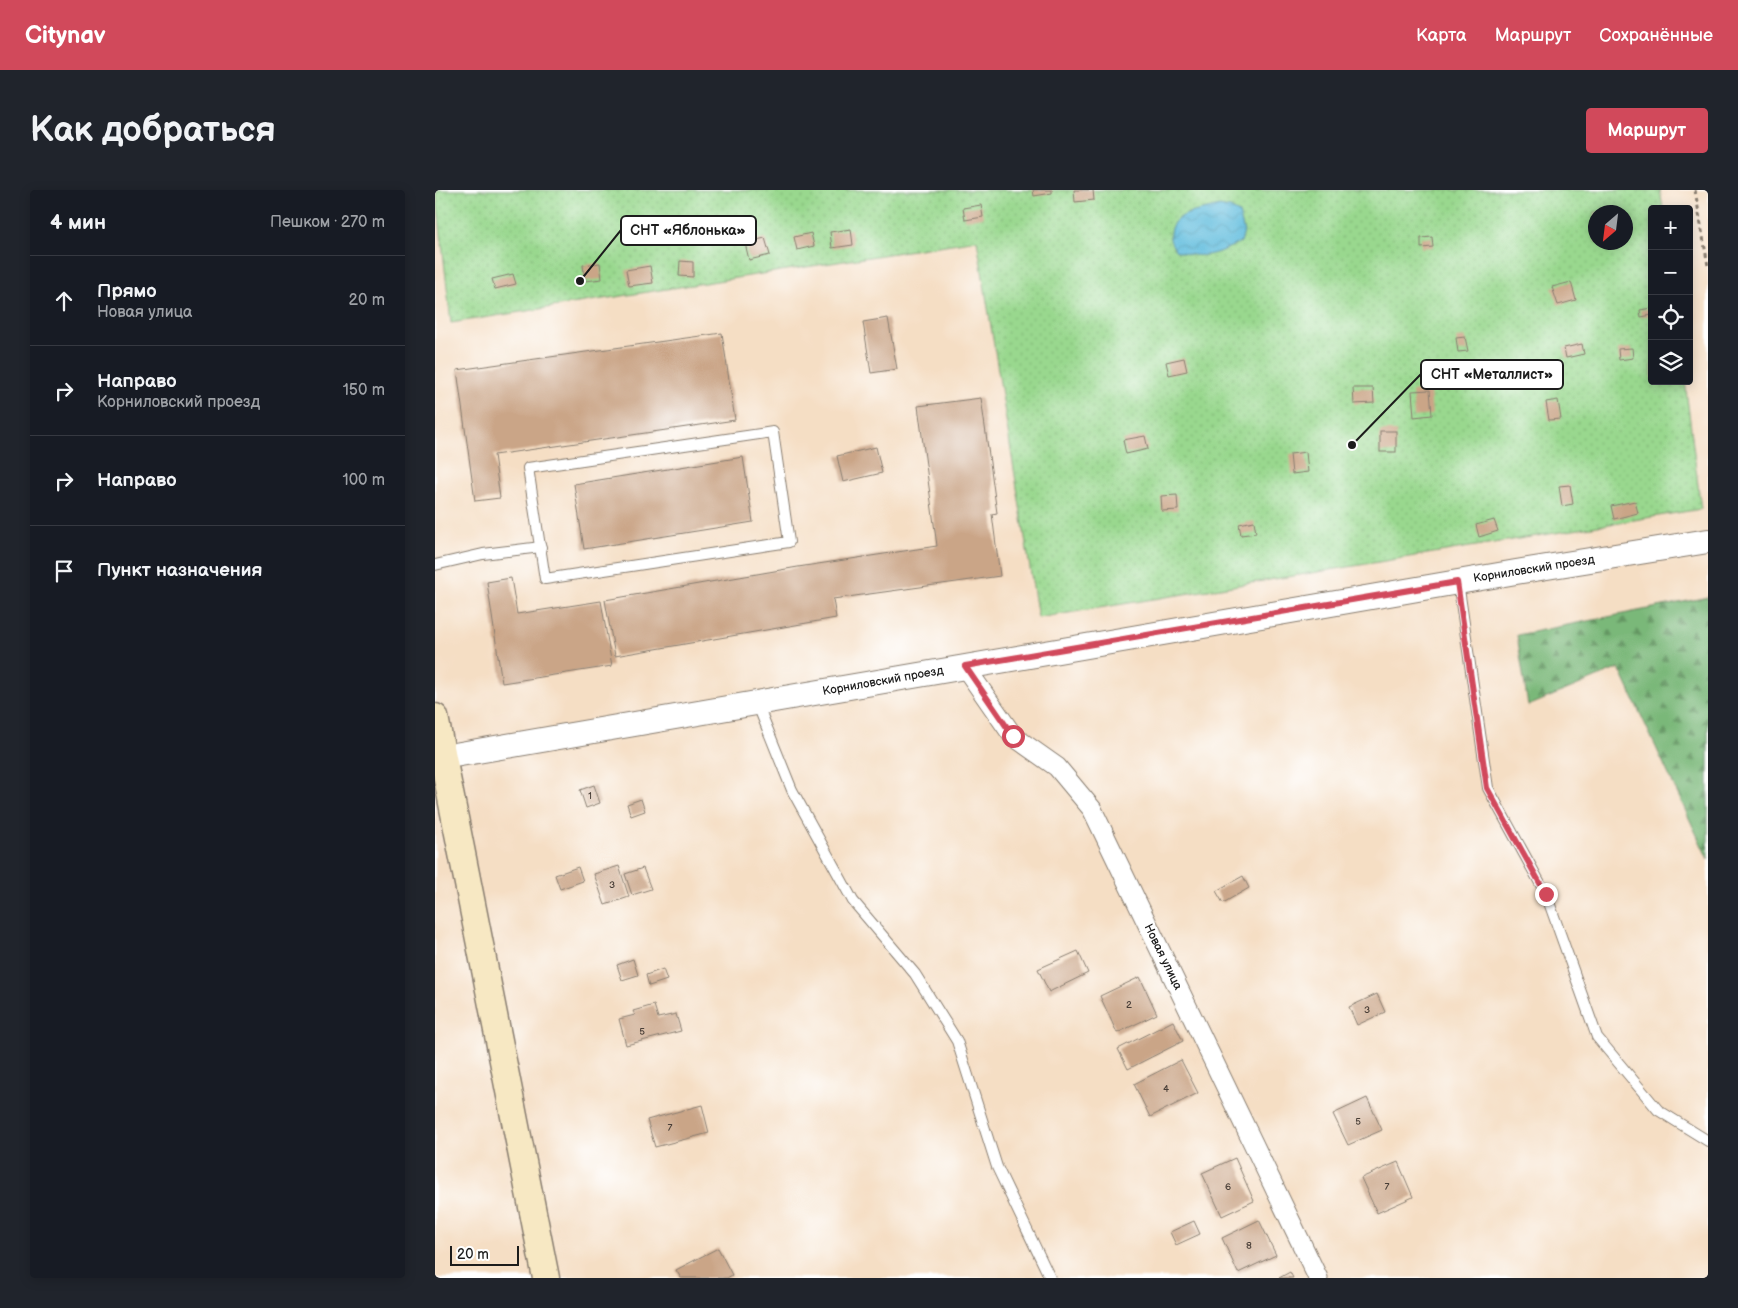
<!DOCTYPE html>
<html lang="ru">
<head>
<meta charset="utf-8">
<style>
	body { margin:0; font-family:"Balsamiq Sans",sans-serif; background:#20242c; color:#f1f3f6 }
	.controls { position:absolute; right:15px; top:15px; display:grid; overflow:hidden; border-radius:5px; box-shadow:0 2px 12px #0003 }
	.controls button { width:45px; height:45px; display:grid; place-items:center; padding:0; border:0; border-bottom:1px solid #363941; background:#171b24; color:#f1f3f6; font:25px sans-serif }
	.compass { position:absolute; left:1153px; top:15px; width:45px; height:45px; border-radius:50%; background:#171b24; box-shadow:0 2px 12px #0003; rotate:208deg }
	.scale { position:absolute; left:15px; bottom:12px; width:69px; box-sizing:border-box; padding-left:5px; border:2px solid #1c1c1c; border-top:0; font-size:14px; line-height:18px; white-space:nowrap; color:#1c1c1c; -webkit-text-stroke:4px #fff; paint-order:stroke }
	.stop { position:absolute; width:15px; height:15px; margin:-11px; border:4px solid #d1495b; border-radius:50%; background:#fff }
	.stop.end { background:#d1495b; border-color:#fff; box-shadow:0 1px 5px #0008 }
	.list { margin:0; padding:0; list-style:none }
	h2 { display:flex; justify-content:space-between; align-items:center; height:65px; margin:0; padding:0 20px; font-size:21px }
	h2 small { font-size:16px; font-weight:400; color:#9ea1a6 }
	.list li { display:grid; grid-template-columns:32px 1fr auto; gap:15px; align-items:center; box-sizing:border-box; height:90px; padding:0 20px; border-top:1px solid #363941 }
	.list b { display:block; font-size:19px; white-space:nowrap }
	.list p { margin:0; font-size:16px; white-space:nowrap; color:#9ea1a6 }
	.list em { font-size:16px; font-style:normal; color:#9ea1a6 }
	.icon { flex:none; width:28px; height:28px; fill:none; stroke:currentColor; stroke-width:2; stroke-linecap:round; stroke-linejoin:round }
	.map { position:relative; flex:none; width:1273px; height:1088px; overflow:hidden; border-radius:5px }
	header { display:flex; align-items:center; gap:30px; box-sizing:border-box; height:70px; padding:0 25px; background:#d1495b; color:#fff }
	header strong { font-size:24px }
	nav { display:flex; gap:28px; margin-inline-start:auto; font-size:18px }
	.intro { display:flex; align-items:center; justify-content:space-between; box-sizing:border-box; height:120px; padding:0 30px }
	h1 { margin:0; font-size:35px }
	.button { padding:12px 22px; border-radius:5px; background:#d1495b; color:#fff; font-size:18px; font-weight:700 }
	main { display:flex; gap:30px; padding:0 30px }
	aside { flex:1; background:#171b24; border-radius:5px; box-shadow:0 2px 12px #0003 }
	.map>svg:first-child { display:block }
</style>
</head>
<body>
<header>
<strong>Citynav</strong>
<nav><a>Карта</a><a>Маршрут</a><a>Сохранённые</a></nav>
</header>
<div class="intro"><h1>Как добраться</h1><a class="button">Маршрут</a></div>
<main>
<aside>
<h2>4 мин<small>Пешком · 270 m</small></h2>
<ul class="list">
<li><svg class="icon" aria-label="ahead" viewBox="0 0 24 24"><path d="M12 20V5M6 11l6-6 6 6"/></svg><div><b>Прямо</b><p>Новая улица</p></div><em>20 m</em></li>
<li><svg class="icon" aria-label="right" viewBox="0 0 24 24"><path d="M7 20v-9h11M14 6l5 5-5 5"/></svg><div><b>Направо</b><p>Корниловский проезд</p></div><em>150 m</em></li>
<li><svg class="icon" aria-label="right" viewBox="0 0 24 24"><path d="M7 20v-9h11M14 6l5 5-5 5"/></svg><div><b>Направо</b></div><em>100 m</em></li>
<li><svg class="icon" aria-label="arrive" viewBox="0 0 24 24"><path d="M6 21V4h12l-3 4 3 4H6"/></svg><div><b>Пункт назначения</b></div></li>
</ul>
</aside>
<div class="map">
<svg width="1273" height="1088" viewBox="0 0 1273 1088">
	<defs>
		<pattern id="forest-firs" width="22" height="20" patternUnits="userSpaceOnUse" patternTransform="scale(1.25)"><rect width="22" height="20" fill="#7ab879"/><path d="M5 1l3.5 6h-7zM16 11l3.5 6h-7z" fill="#639562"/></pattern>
		<pattern id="garden-dots" width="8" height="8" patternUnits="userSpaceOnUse" patternTransform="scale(1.25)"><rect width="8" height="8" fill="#99d88e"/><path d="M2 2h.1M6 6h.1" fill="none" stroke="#83b97a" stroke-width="1.8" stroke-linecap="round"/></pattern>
		<pattern id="water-waves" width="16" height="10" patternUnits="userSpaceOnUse" patternTransform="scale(1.25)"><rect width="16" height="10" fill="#5ebcdd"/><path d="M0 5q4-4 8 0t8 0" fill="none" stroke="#51a1bd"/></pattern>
	</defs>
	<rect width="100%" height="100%" fill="#fff"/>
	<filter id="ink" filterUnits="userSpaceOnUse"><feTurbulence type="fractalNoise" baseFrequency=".02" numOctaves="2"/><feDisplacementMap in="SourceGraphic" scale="10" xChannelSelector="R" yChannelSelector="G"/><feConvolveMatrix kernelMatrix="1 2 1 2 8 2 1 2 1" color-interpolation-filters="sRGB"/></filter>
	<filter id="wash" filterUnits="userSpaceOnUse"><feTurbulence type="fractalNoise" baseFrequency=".0096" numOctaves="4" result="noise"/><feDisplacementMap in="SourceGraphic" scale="20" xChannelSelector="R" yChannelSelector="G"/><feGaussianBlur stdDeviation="1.12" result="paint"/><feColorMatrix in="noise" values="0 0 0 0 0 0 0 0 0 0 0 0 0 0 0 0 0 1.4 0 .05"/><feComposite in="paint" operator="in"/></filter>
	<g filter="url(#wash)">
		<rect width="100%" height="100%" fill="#f5dec4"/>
		<!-- forest -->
		<polygon fill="url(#forest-firs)" stroke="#4b6a4a" points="1273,407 1273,669 1184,478 1093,516 1082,445"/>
		<!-- garden -->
		<path fill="url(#garden-dots)" stroke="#5a7a55" fill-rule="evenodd" d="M1,0H1225L1228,19H1217V191H1250L1266,319L603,428L542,50L16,133ZM1160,22H1190V52H1160Z"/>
		<!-- water -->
		<path fill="url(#water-waves)" stroke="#3d6c7c" d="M784,16L795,18L804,23L809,42L806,52C781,64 768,71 740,60C739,57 735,52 735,49C732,21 766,22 784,16Z"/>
		<g id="blocks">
			<!-- building -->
			<g fill="#caa587">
				<polygon points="598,0 617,0 617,3 599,6"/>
				<polygon points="639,0 658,0 659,10 640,12"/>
				<polygon points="546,15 548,27 530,30 528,18"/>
				<polygon points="416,39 418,55 397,58 395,42"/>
				<polygon points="376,43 379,56 362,60 359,47"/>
				<polygon points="997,47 998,57 986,58 986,48"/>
				<polygon points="330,48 335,65 314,70 310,53"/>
				<polygon points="245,71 258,72 258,87 244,86"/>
				<polygon points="165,73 167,89 150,91 148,75"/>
				<polygon points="215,76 218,93 194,96 191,80"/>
				<polygon points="78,84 81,94 60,99 57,89"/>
				<polygon points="1136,92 1141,110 1123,115 1117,97"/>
				<polygon points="1217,118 1217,125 1206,127 1205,120"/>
				<polygon points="453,128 462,179 436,183 428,132"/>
				<polygon points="287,143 300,230 59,265 65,308 40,311 22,180"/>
				<polygon points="1030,147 1033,161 1023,162 1021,148"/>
				<polygon points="1147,154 1149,164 1131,168 1129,158"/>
				<polygon points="1197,158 1198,168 1184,170 1183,159"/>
				<polygon points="749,168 752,181 734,185 731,172"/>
				<polygon points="918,198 938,198 939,213 919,214"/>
				<polygon points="995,200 997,225 979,227 977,201"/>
				<polygon points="546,208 562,323 557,324 565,386 398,409 401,428 180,466 170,410 363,377 502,356 483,216"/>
				<polygon points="1123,210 1126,229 1114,230 1111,212"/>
				<rect x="945" y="241" width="16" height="21"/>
				<polygon points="710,246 713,259 691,264 688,250"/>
				<polygon points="441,257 447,283 408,292 402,266"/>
				<polygon points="871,262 873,282 857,284 855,264"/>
				<polygon points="308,267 318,332 149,359 139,294"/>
				<polygon points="1135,295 1138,314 1127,316 1124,296"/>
				<polygon points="742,305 743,320 727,321 726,306"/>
				<polygon points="1200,311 1203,323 1179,329 1176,316"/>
				<polygon points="1059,330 1063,341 1044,347 1041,335"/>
				<polygon points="819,331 821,343 806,345 804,334"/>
				<polygon points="76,388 82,424 166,411 177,476 67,493 52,392"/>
				<polygon points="159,595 165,613 151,618 145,600"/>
				<polygon points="206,609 210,621 196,626 192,614"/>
				<polygon points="184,676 194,707 170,715 159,684"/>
				<polygon points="143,677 148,691 125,699 120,685"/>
				<polygon points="208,678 216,699 197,705 190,684"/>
				<polygon points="808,686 814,698 788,713 781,701"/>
				<polygon points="643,761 653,783 614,802 603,779"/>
				<polygon points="198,769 203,785 187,790 182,775"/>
				<polygon points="228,779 232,790 214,796 211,785"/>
				<polygon points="705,787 722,824 682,843 665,806"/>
				<polygon points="942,804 950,822 922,835 914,817"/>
				<polygon points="219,815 223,828 241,824 246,841 191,855 184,829 200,825 198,821"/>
				<polygon points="738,831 748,851 693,879 683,859"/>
				<polygon points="746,870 763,903 715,927 699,894"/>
				<polygon points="932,908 947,940 913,955 898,924"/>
				<polygon points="267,915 274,943 220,957 212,930"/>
				<polygon points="800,968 819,1011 787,1026 767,983"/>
				<polygon points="963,972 978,1007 942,1023 926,988"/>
				<polygon points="824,1030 841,1065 803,1083 787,1048"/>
				<polygon points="759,1031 765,1044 741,1055 735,1042"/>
				<polygon points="283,1058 297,1085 292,1088 246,1088 241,1080"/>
				<polygon points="855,1082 858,1088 844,1088"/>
			</g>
		</g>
	</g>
	<g filter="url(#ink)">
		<use href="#blocks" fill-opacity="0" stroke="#887d70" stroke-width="1"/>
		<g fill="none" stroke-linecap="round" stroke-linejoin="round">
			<!-- service casing -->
			<g stroke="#887d70" stroke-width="12">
				<g id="service">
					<polygon points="338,242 354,352 110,389 93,278"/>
					<polyline points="0,375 48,364 106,357"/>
					<polyline points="1023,392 1053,598 1111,704 1162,847 1223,920 1273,951"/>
					<polyline points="322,513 357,600 418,711 480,784 522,851 562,977 615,1088"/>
				</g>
			</g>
			<!-- minor casing -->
			<g stroke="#887d70" stroke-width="21">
				<polyline id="minor" points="530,477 578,546 622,577 657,619 883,1088"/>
			</g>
			<!-- tertiary casing -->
			<g stroke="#887d70" stroke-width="26">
				<polyline id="tertiary" points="8,567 1081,382 1273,351"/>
			</g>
			<!-- secondary casing -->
			<g stroke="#887d70" stroke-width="29">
				<polyline id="secondary" points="0,527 111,1088"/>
			</g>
			<!-- path -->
			<polyline stroke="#887d70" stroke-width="3" stroke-dasharray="4 4" stroke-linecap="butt" points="1260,0 1273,76"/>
			<!-- service -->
			<use href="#service" stroke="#fff" stroke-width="10"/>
			<!-- minor -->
			<use href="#minor" stroke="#fff" stroke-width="19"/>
			<!-- tertiary -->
			<use href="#tertiary" stroke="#fff" stroke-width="24"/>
			<!-- secondary -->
			<use href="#secondary" stroke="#f7e8c3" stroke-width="26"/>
		</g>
	</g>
	<g fill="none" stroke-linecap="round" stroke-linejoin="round" filter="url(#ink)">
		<!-- route -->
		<polyline stroke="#d1495b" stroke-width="6" points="578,546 530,476 1022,392 1052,598 1111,704"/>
	</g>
	<g text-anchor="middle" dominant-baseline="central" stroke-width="4.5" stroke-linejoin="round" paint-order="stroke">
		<!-- number labels -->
		<g font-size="10" fill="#483e37">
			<text x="155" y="606">1</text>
			<text x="177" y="695">3</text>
			<text x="694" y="815">2</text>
			<text x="932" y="820">3</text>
			<text x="207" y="842">5</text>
			<text x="731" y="899">4</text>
			<text x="923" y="932">5</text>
			<text x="235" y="938">7</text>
			<text x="793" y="997">6</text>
			<text x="952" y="997">7</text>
			<text x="814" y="1056">8</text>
		</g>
		<!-- street labels -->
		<g font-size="12" fill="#1c1c1c" stroke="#fff">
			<text transform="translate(1099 379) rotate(-9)">Корниловский проезд</text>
			<text transform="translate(448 491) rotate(-10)">Корниловский проезд</text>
			<text transform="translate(728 767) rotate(64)">Новая улица</text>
		</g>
	</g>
	<!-- callouts -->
	<path fill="none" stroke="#1c1c1c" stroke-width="2" d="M145 91L186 40M917 255L986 184"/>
	<g fill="#1c1c1c" stroke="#fff" stroke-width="2">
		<circle cx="145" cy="91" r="5"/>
		<circle cx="917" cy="255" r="5"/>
	</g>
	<g fill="#fff" stroke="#1c1c1c" stroke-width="2">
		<rect x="186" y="26" width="135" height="29" rx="5"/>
		<rect x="986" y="170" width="142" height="29" rx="5"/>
	</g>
	<g font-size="14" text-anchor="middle" font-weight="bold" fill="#1c1c1c">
		<text x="253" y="45">СНТ «Яблонька»</text>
		<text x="1057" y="189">СНТ «Металлист»</text>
	</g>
</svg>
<div class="controls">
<button>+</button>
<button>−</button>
<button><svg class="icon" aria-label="locate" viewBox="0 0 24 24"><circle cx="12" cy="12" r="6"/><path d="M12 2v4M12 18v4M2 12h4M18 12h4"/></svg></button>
<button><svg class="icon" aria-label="layers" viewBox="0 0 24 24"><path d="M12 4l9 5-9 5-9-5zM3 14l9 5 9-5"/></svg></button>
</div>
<svg class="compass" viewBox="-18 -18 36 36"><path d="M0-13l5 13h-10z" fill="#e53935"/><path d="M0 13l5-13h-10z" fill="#9ea1a6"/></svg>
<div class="scale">20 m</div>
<div class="stop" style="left:578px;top:546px"></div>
<div class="stop end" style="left:1111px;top:704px"></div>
</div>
</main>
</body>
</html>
